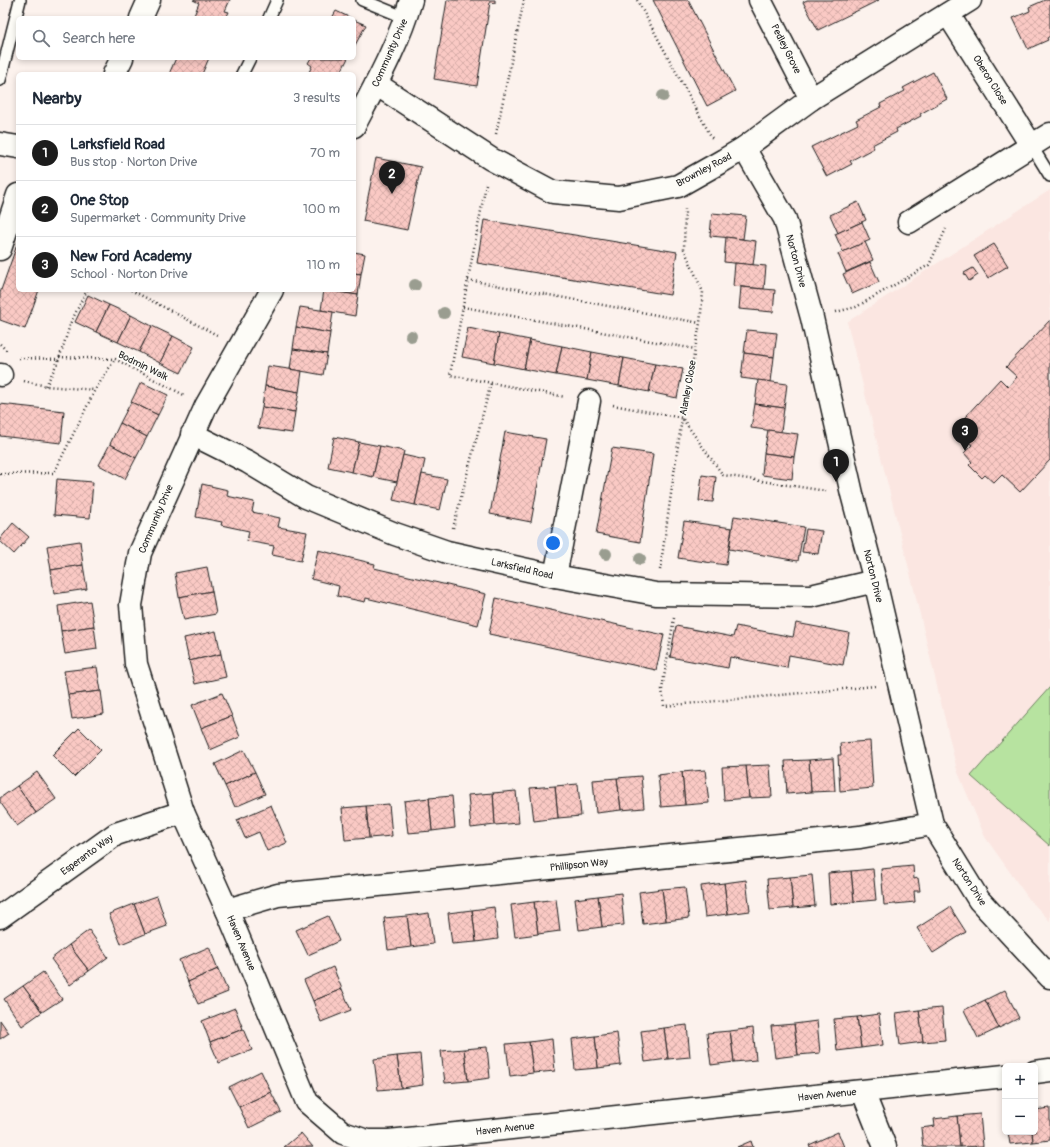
<!DOCTYPE html>
<html lang="en">
<head>
<meta charset="utf-8">
<style>
	body { margin:0; font-family:Pangolin,sans-serif; background:#f6f6f7; color:#1f2937 }
	.controls { position:absolute; right:12px; bottom:12px; display:grid; overflow:hidden; border-radius:6px; box-shadow:0 2px 6px #0003 }
	.controls button { width:36px; height:36px; display:grid; place-items:center; padding:0; border:0; border-bottom:1px solid #e0e1e3; background:#fff; color:#1f2937; font:20px sans-serif }
	.you { position:absolute; left:553px; top:543px; width:14px; height:14px; margin:-10px; border:3px solid #fff; border-radius:50%; background:#1a73e8; box-shadow:0 0 0 6px #1a73e833 }
	.badge { display:grid; place-items:center; width:26px; height:26px; border-radius:50%; background:#1c1c1c; color:#fff; font-size:13px; font-weight:700 }
	.pin { position:absolute; translate:-50% -33px; filter:drop-shadow(0 1px 2px #0008) }
	.pin::after { content:''; position:absolute; top:21px; width:14px; height:12px; background:inherit; clip-path:polygon(0 0,100% 0,50% 100%) }
	.list { margin:0; padding:0; list-style:none }
	h2 { display:flex; justify-content:space-between; align-items:center; height:52px; margin:0; padding:0 16px; font-size:17px }
	h2 small { font-size:13px; font-weight:400; color:#747a83 }
	.list li { display:grid; grid-template-columns:26px 1fr auto; gap:12px; align-items:center; box-sizing:border-box; height:56px; padding:0 16px; border-top:1px solid #e0e1e3 }
	.list b { display:block; font-size:15px; white-space:nowrap }
	.list p { margin:0; font-size:13px; white-space:nowrap; color:#747a83 }
	.list em { font-size:13px; font-style:normal; color:#747a83 }
	.icon { flex:none; width:22px; height:22px; fill:none; stroke:currentColor; stroke-width:2; stroke-linecap:round; stroke-linejoin:round }
	.map { position:relative; flex:none; width:1050px; height:1147px; overflow:hidden }
	.search { position:absolute; background:#fff; box-shadow:0 2px 6px #0003; left:16px; top:16px; width:340px; height:44px; display:flex; align-items:center; gap:10px; box-sizing:border-box; padding:0 14px; border-radius:6px; color:#747a83; font-size:15px }
	.panel { position:absolute; background:#fff; box-shadow:0 2px 6px #0003; left:16px; top:72px; width:340px; height:220px; border-radius:6px }
	.map>svg:first-child { display:block }
</style>
</head>
<body>
<div class="map">
<svg width="1050" height="1147" viewBox="0 0 1050 1147">
	<defs>
		<pattern id="building-cross-hatch" width="8" height="8" patternUnits="userSpaceOnUse"><rect width="8" height="8" fill="#fac9c4"/><path d="M0 0l8 8M0 8l8-8" fill="none" stroke="#d6aca8"/></pattern>
	</defs>
	<rect width="100%" height="100%" fill="#fcf2ed"/>
	<filter id="ink" filterUnits="userSpaceOnUse"><feTurbulence type="fractalNoise" baseFrequency=".025" numOctaves="2"/><feDisplacementMap in="SourceGraphic" scale="8" xChannelSelector="R" yChannelSelector="G"/><feConvolveMatrix kernelMatrix="1 2 1 2 8 2 1 2 1" color-interpolation-filters="sRGB"/></filter>
	<g filter="url(#ink)">
		<!-- built -->
		<polygon fill="#fbe6e1" points="1050,190 1050,921 1029,899 985,837 957,770 912,581 847,322"/>
		<!-- pitch -->
		<polygon fill="#b7e3a0" stroke="#6a805e" points="1050,687 1050,846 971,776"/>
		<!-- building -->
		<g fill="url(#building-cross-hatch)" stroke="#1c1c1c">
			<polygon points="193,0 230,0 225,11 229,12 226,18 193,18 199,3"/>
			<polygon points="447,0 495,0 495,3 490,2 477,86 434,79"/>
			<polygon points="653,0 688,0 735,91 707,106"/>
			<polygon points="807,0 879,0 818,30 803,2"/>
			<polygon points="1045,0 1050,0 1050,36 1047,38 1048,40 1028,49 1013,18 1030,11 1029,7"/>
			<polygon points="336,11 351,18 332,18"/>
			<polygon points="354,20 366,25 354,47"/>
			<polygon points="176,58 209,58 202,74 169,74"/>
			<polygon points="311,58 348,58 340,74 308,74 312,66 308,63"/>
			<polygon points="933,72 947,99 920,114 921,116 896,129 897,132 872,145 874,148 850,161 852,164 827,177 811,147 858,124 856,120 881,107 880,104 905,91 903,88"/>
			<polygon points="376,158 421,167 407,230 363,221"/>
			<polygon points="858,202 866,220 838,233 830,215"/>
			<polygon points="712,213 746,216 743,239 710,236"/>
			<polygon points="484,220 677,252 670,295 477,263"/>
			<polygon points="862,222 870,240 843,252 835,234"/>
			<polygon points="726,237 756,241 753,265 724,262"/>
			<polygon points="18,242 18,290 39,290 25,329 0,320 0,293"/>
			<polygon points="865,242 873,260 846,272 838,254"/>
			<polygon points="994,244 1008,266 988,278 974,256"/>
			<polygon points="354,252 365,254 361,274 354,273"/>
			<polygon points="870,262 879,282 852,294 843,274"/>
			<polygon points="735,263 766,266 764,289 733,286"/>
			<polygon points="973,268 978,275 969,281 964,273"/>
			<polygon points="354,273 361,274 358,295 327,290 354,290"/>
			<polygon points="741,287 775,290 773,312 739,309"/>
			<polygon points="324,290 358,295 355,316 321,310"/>
			<polygon points="88,295 109,305 96,332 75,322"/>
			<polygon points="109,305 131,315 118,342 96,332"/>
			<polygon points="300,307 333,312 330,333 296,327"/>
			<polygon points="131,315 152,326 139,352 118,342"/>
			<polygon points="1050,320 1050,460 1020,492 1002,475 994,483 985,475 982,478 969,465 972,462 964,453 972,445 954,429 1000,379 1008,387 1017,377 1006,367"/>
			<polygon points="152,326 173,336 160,363 139,352"/>
			<polygon points="296,327 330,333 327,354 293,349"/>
			<polygon points="468,328 499,334 494,363 462,357"/>
			<polygon points="747,330 777,333 774,357 744,353"/>
			<polygon points="499,334 530,340 524,369 494,363"/>
			<polygon points="173,336 194,347 181,373 160,363"/>
			<polygon points="530,340 562,346 556,375 524,369"/>
			<polygon points="562,346 592,352 587,380 556,375"/>
			<polygon points="293,349 327,354 323,375 290,369"/>
			<polygon points="592,352 624,358 619,386 587,380"/>
			<polygon points="744,353 774,357 771,382 741,378"/>
			<polygon points="624,358 655,364 649,392 619,386"/>
			<polygon points="655,364 683,369 677,398 649,392"/>
			<polygon points="268,366 302,371 299,392 265,386"/>
			<polygon points="758,380 787,384 784,408 755,404"/>
			<polygon points="141,382 168,395 158,415 131,402"/>
			<polygon points="265,386 299,392 295,412 262,407"/>
			<polygon points="131,402 158,415 147,437 120,423"/>
			<polygon points="0,404 64,411 61,443 0,436"/>
			<polygon points="755,404 784,408 781,432 751,428"/>
			<polygon points="262,407 295,412 292,433 258,428"/>
			<polygon points="120,423 147,437 136,458 110,444"/>
			<polygon points="768,430 798,434 794,457 764,453"/>
			<polygon points="505,432 546,439 531,522 490,514"/>
			<polygon points="334,437 359,442 352,472 328,467"/>
			<polygon points="359,442 380,446 373,477 352,472"/>
			<polygon points="110,444 136,458 125,479 99,465"/>
			<polygon points="380,446 404,451 397,482 373,477"/>
			<polygon points="612,448 653,454 640,542 596,534"/>
			<polygon points="764,453 794,457 792,479 762,475"/>
			<polygon points="403,455 425,460 415,505 393,500"/>
			<polygon points="422,474 447,479 440,510 415,505"/>
			<polygon points="702,475 716,477 713,502 699,501"/>
			<polygon points="57,479 93,482 90,518 54,515"/>
			<polygon points="202,484 228,490 227,496 254,502 252,512 280,518 278,527 307,532 301,561 272,555 274,546 247,541 249,531 221,525 222,522 196,517"/>
			<polygon points="734,516 804,527 798,561 729,549"/>
			<polygon points="684,521 732,528 726,565 678,558"/>
			<polygon points="13,523 29,537 14,554 0,541 0,539"/>
			<polygon points="806,529 822,531 818,554 802,552"/>
			<polygon points="80,541 83,565 51,570 47,546"/>
			<polygon points="318,550 375,564 374,568 486,594 478,625 366,598 365,602 337,596 339,586 311,579"/>
			<polygon points="83,565 87,589 54,594 51,570"/>
			<polygon points="207,567 212,591 179,597 175,573"/>
			<polygon points="212,591 216,614 184,620 179,597"/>
			<polygon points="496,598 664,635 656,670 489,634"/>
			<polygon points="90,601 94,626 61,631 58,606"/>
			<polygon points="796,623 849,633 843,665 789,655 787,668 730,657 728,668 670,657 676,626 733,637 736,626 793,637"/>
			<polygon points="94,626 97,649 65,654 61,631"/>
			<polygon points="216,631 221,654 189,661 184,638"/>
			<polygon points="221,654 226,677 195,684 189,661"/>
			<polygon points="97,667 101,691 68,695 64,671"/>
			<polygon points="101,691 104,714 72,719 68,695"/>
			<polygon points="222,693 232,716 201,728 192,705"/>
			<polygon points="232,716 240,737 210,750 201,728"/>
			<polygon points="79,728 101,750 74,777 52,755"/>
			<polygon points="870,741 873,788 840,791 838,755 841,755 840,743"/>
			<polygon points="244,750 255,772 225,786 215,764"/>
			<polygon points="833,758 835,791 811,792 809,760"/>
			<polygon points="809,760 811,792 787,794 785,761"/>
			<polygon points="770,765 772,797 749,798 746,766"/>
			<polygon points="746,766 749,798 724,800 722,767"/>
			<polygon points="705,770 709,803 685,805 682,772"/>
			<polygon points="37,772 56,799 36,813 17,786"/>
			<polygon points="255,772 265,794 235,807 225,786"/>
			<polygon points="682,772 685,805 661,807 658,775"/>
			<polygon points="641,776 644,808 621,810 617,778"/>
			<polygon points="617,778 621,810 596,813 593,780"/>
			<polygon points="578,784 581,816 558,818 555,786"/>
			<polygon points="17,786 36,813 17,826 0,802 0,798"/>
			<polygon points="555,786 558,818 534,821 530,788"/>
			<polygon points="516,791 519,823 495,825 493,793"/>
			<polygon points="493,793 495,825 471,828 468,795"/>
			<polygon points="452,796 455,828 432,831 429,798"/>
			<polygon points="429,798 432,831 408,833 404,801"/>
			<polygon points="389,804 392,836 369,838 366,806"/>
			<polygon points="271,805 287,843 267,851 259,832 245,838 237,820"/>
			<polygon points="366,806 369,838 345,840 342,808"/>
			<polygon points="913,866 914,879 918,878 920,891 914,891 915,902 884,905 881,869"/>
			<polygon points="873,869 876,900 854,902 851,871"/>
			<polygon points="851,871 854,902 830,904 828,873"/>
			<polygon points="812,875 815,906 793,908 790,877"/>
			<polygon points="790,877 793,908 770,910 767,879"/>
			<polygon points="746,880 750,911 728,914 724,883"/>
			<polygon points="724,883 728,914 705,917 701,886"/>
			<polygon points="685,887 689,918 666,921 662,889"/>
			<polygon points="662,889 666,921 643,924 639,892"/>
			<polygon points="621,893 624,925 602,927 598,896"/>
			<polygon points="157,896 167,926 145,934 134,904"/>
			<polygon points="598,896 602,927 579,930 575,899"/>
			<polygon points="556,899 560,931 538,934 534,902"/>
			<polygon points="534,902 538,934 515,937 511,905"/>
			<polygon points="134,904 145,934 121,944 109,914"/>
			<polygon points="494,907 498,939 476,942 472,910"/>
			<polygon points="950,907 966,932 933,953 917,928"/>
			<polygon points="472,910 476,942 452,944 448,913"/>
			<polygon points="429,913 433,944 411,947 407,916"/>
			<polygon points="328,916 339,941 308,955 296,930"/>
			<polygon points="407,916 411,947 388,950 384,918"/>
			<polygon points="89,930 108,957 89,971 69,945"/>
			<polygon points="69,945 89,971 70,985 51,959"/>
			<polygon points="209,947 218,969 188,982 179,960"/>
			<polygon points="333,967 342,989 313,1001 304,980"/>
			<polygon points="218,969 228,992 198,1004 188,982"/>
			<polygon points="43,972 62,999 42,1012 23,986"/>
			<polygon points="23,986 42,1012 22,1026 4,999"/>
			<polygon points="342,989 351,1010 321,1022 313,1001"/>
			<polygon points="1005,990 1019,1018 999,1028 985,1000"/>
			<polygon points="985,1000 999,1028 978,1038 964,1010"/>
			<polygon points="235,1008 243,1029 210,1042 202,1021"/>
			<polygon points="942,1008 945,1040 923,1042 919,1010"/>
			<polygon points="919,1010 923,1042 900,1045 896,1013"/>
			<polygon points="879,1014 883,1045 861,1048 857,1017"/>
			<polygon points="857,1017 861,1048 837,1051 834,1019"/>
			<polygon points="0,1020 9,1033 0,1039"/>
			<polygon points="817,1021 820,1053 798,1055 794,1024"/>
			<polygon points="794,1024 798,1055 775,1058 771,1026"/>
			<polygon points="687,1025 690,1057 668,1059 664,1028"/>
			<polygon points="664,1028 668,1059 645,1062 641,1031"/>
			<polygon points="753,1028 756,1060 734,1062 730,1031"/>
			<polygon points="243,1029 252,1050 219,1063 210,1042"/>
			<polygon points="730,1031 734,1062 711,1065 707,1033"/>
			<polygon points="617,1033 621,1065 598,1068 595,1036"/>
			<polygon points="595,1036 598,1068 575,1070 572,1039"/>
			<polygon points="552,1039 555,1071 533,1073 529,1042"/>
			<polygon points="529,1042 533,1073 510,1076 506,1044"/>
			<polygon points="487,1047 490,1078 468,1081 464,1049"/>
			<polygon points="464,1049 468,1081 445,1083 441,1051"/>
			<polygon points="420,1054 423,1085 401,1088 397,1056"/>
			<polygon points="397,1056 401,1088 378,1090 374,1059"/>
			<polygon points="261,1071 271,1092 239,1107 229,1087"/>
			<polygon points="271,1092 281,1112 249,1128 239,1107"/>
			<polygon points="1050,1108 1050,1140 1033,1142 1032,1132 1035,1132 1035,1110"/>
			<polygon points="980,1114 983,1146 960,1147 957,1116"/>
			<polygon points="957,1116 960,1147 923,1147 921,1128 935,1126 934,1119"/>
			<polygon points="838,1132 844,1147 810,1147 809,1145"/>
			<polygon points="1008,1132 1032,1132 1033,1142 1010,1144"/>
			<polygon points="301,1133 313,1147 284,1147"/>
			<polygon points="751,1141 753,1147 737,1147"/>
		</g>
		<g fill="none" stroke-linecap="round" stroke-linejoin="round">
			<!-- service casing -->
			<g stroke="#1c1c1c" stroke-width="14">
				<g id="service">
					<polyline points="362,0 406,18"/>
					<polyline points="269,18 277,0"/>
					<polyline points="242,74 250,58"/>
					<polyline points="0,80 20,0"/>
					<polyline points="1031,145 1050,176"/>
				</g>
			</g>
			<!-- minor casing -->
			<g stroke="#1c1c1c" stroke-width="25">
				<g id="minor">
					<polyline points="760,0 811,99"/>
					<polyline points="948,14 1031,145"/>
					<polyline points="141,18 149,0"/>
					<polyline points="114,74 122,58"/>
					<polyline points="376,84 491,159 553,192 619,198 678,186 724,160 744,148 811,99 970,0"/>
					<path d="M354,126C375,86 399,43 411,0"/>
					<polyline points="0,144 18,147"/>
					<polyline points="744,148 785,219 812,318 852,494 875,581 932,824 979,900 1050,977"/>
					<polyline points="909,222 1050,134"/>
					<polyline points="0,249 18,195"/>
					<polyline points="272,290 206,406 140,553 131,605 136,664 183,812 227,910 307,1102 343,1133 367,1141 389,1141 1005,1076"/>
					<polyline points="0,375 1,375"/>
					<polyline points="192,434 248,462 306,497 395,534 447,552 555,576 656,594 811,596 875,581"/>
					<polyline points="555,576 589,401"/>
					<polyline points="227,910 278,895 860,837 932,824"/>
					<polyline points="0,917 116,834 183,812"/>
					<polyline points="1035,1072 1050,1070"/>
					<polyline points="863,1092 885,1147"/>
				</g>
			</g>
			<!-- path -->
			<g stroke="#1c1c1c" stroke-width="2.5" stroke-dasharray="1 3" stroke-linecap="butt">
				<polyline points="637,0 712,138"/>
				<polyline points="496,134 524,0"/>
				<polyline points="486,184 450,375 565,397"/>
				<polyline points="468,280 700,323"/>
				<polyline points="131,290 217,335"/>
				<polyline points="463,307 695,349"/>
				<polyline points="836,312 856,307 929,265 946,229"/>
				<polyline points="0,344 7,351"/>
				<polyline points="59,357 115,359 184,395"/>
				<polyline points="19,358 59,359"/>
				<polyline points="24,381 46,386 95,390"/>
				<polyline points="46,386 59,359 71,322 87,290"/>
				<polyline points="613,405 682,418 723,475 826,491"/>
				<polyline points="0,474 54,473 95,390 115,359"/>
				<polyline points="453,528 491,383"/>
				<polyline points="660,570 682,418 700,323 703,292 684,249 685,209"/>
				<polyline points="674,618 662,689 664,706 875,686"/>
			</g>
			<!-- service -->
			<use href="#service" stroke="#fdfcf7" stroke-width="11"/>
			<!-- minor -->
			<use href="#minor" stroke="#fdfcf7" stroke-width="22"/>
		</g>
		<!-- trees -->
		<g fill="#9a9d90">
			<circle cx="663" cy="96" r="6"/>
			<circle cx="415" cy="285" r="6"/>
			<circle cx="444" cy="313" r="6"/>
			<circle cx="411" cy="336" r="6"/>
			<circle cx="606" cy="554" r="6"/>
			<circle cx="640" cy="559" r="6"/>
		</g>
	</g>
	<g text-anchor="middle" dominant-baseline="central" stroke-width="3.5" stroke-linejoin="round" paint-order="stroke">
		<!-- street labels -->
		<g font-size="10" fill="#1c1c1c" stroke="#fdfcf7">
			<text transform="translate(786 49) rotate(63)">Pedley Grove</text>
			<text transform="translate(390 53) rotate(-66)">Community Drive</text>
			<text transform="translate(990 80) rotate(58)">Oberon Close</text>
			<text transform="translate(704 170) rotate(-28)">Brownley Road</text>
			<text transform="translate(796 261) rotate(75)">Norton Drive</text>
			<text transform="translate(143 366) rotate(26)">Bodmin Walk</text>
			<text transform="translate(688 388) rotate(-80)">Alanley Close</text>
			<text transform="translate(156 519) rotate(-67)">Community Drive</text>
			<text transform="translate(522 569) rotate(13)">Larksfield Road</text>
			<text transform="translate(873 576) rotate(76)">Norton Drive</text>
			<text transform="translate(87 855) rotate(-36)">Esperanto Way</text>
			<text transform="translate(579 865) rotate(-6)">Phillipson Way</text>
			<text transform="translate(969 882) rotate(57)">Norton Drive</text>
			<text transform="translate(241 943) rotate(67)">Haven Avenue</text>
			<text transform="translate(827 1095) rotate(-6)">Haven Avenue</text>
			<text transform="translate(505 1129) rotate(-6)">Haven Avenue</text>
		</g>
	</g>
</svg>
<div class="controls">
<button>+</button>
<button>−</button>
</div>
<div class="you"></div>
<div class="pin badge" style="left:836px;top:482px">1</div>
<div class="pin badge" style="left:392px;top:194px">2</div>
<div class="pin badge" style="left:965px;top:451px">3</div>
<div class="search"><svg class="icon" aria-label="search" viewBox="0 0 24 24"><circle cx="10" cy="10" r="6"/><path d="M15 15l6 6"/></svg>Search here</div>
<section class="panel">
<h2>Nearby<small>3 results</small></h2>
<ul class="list">
<li><span class="badge">1</span><div><b>Larksfield Road</b><p>Bus stop · Norton Drive</p></div><em>70 m</em></li>
<li><span class="badge">2</span><div><b>One Stop</b><p>Supermarket · Community Drive</p></div><em>100 m</em></li>
<li><span class="badge">3</span><div><b>New Ford Academy</b><p>School · Norton Drive</p></div><em>110 m</em></li>
</ul>
</section>
</div>
</body>
</html>
